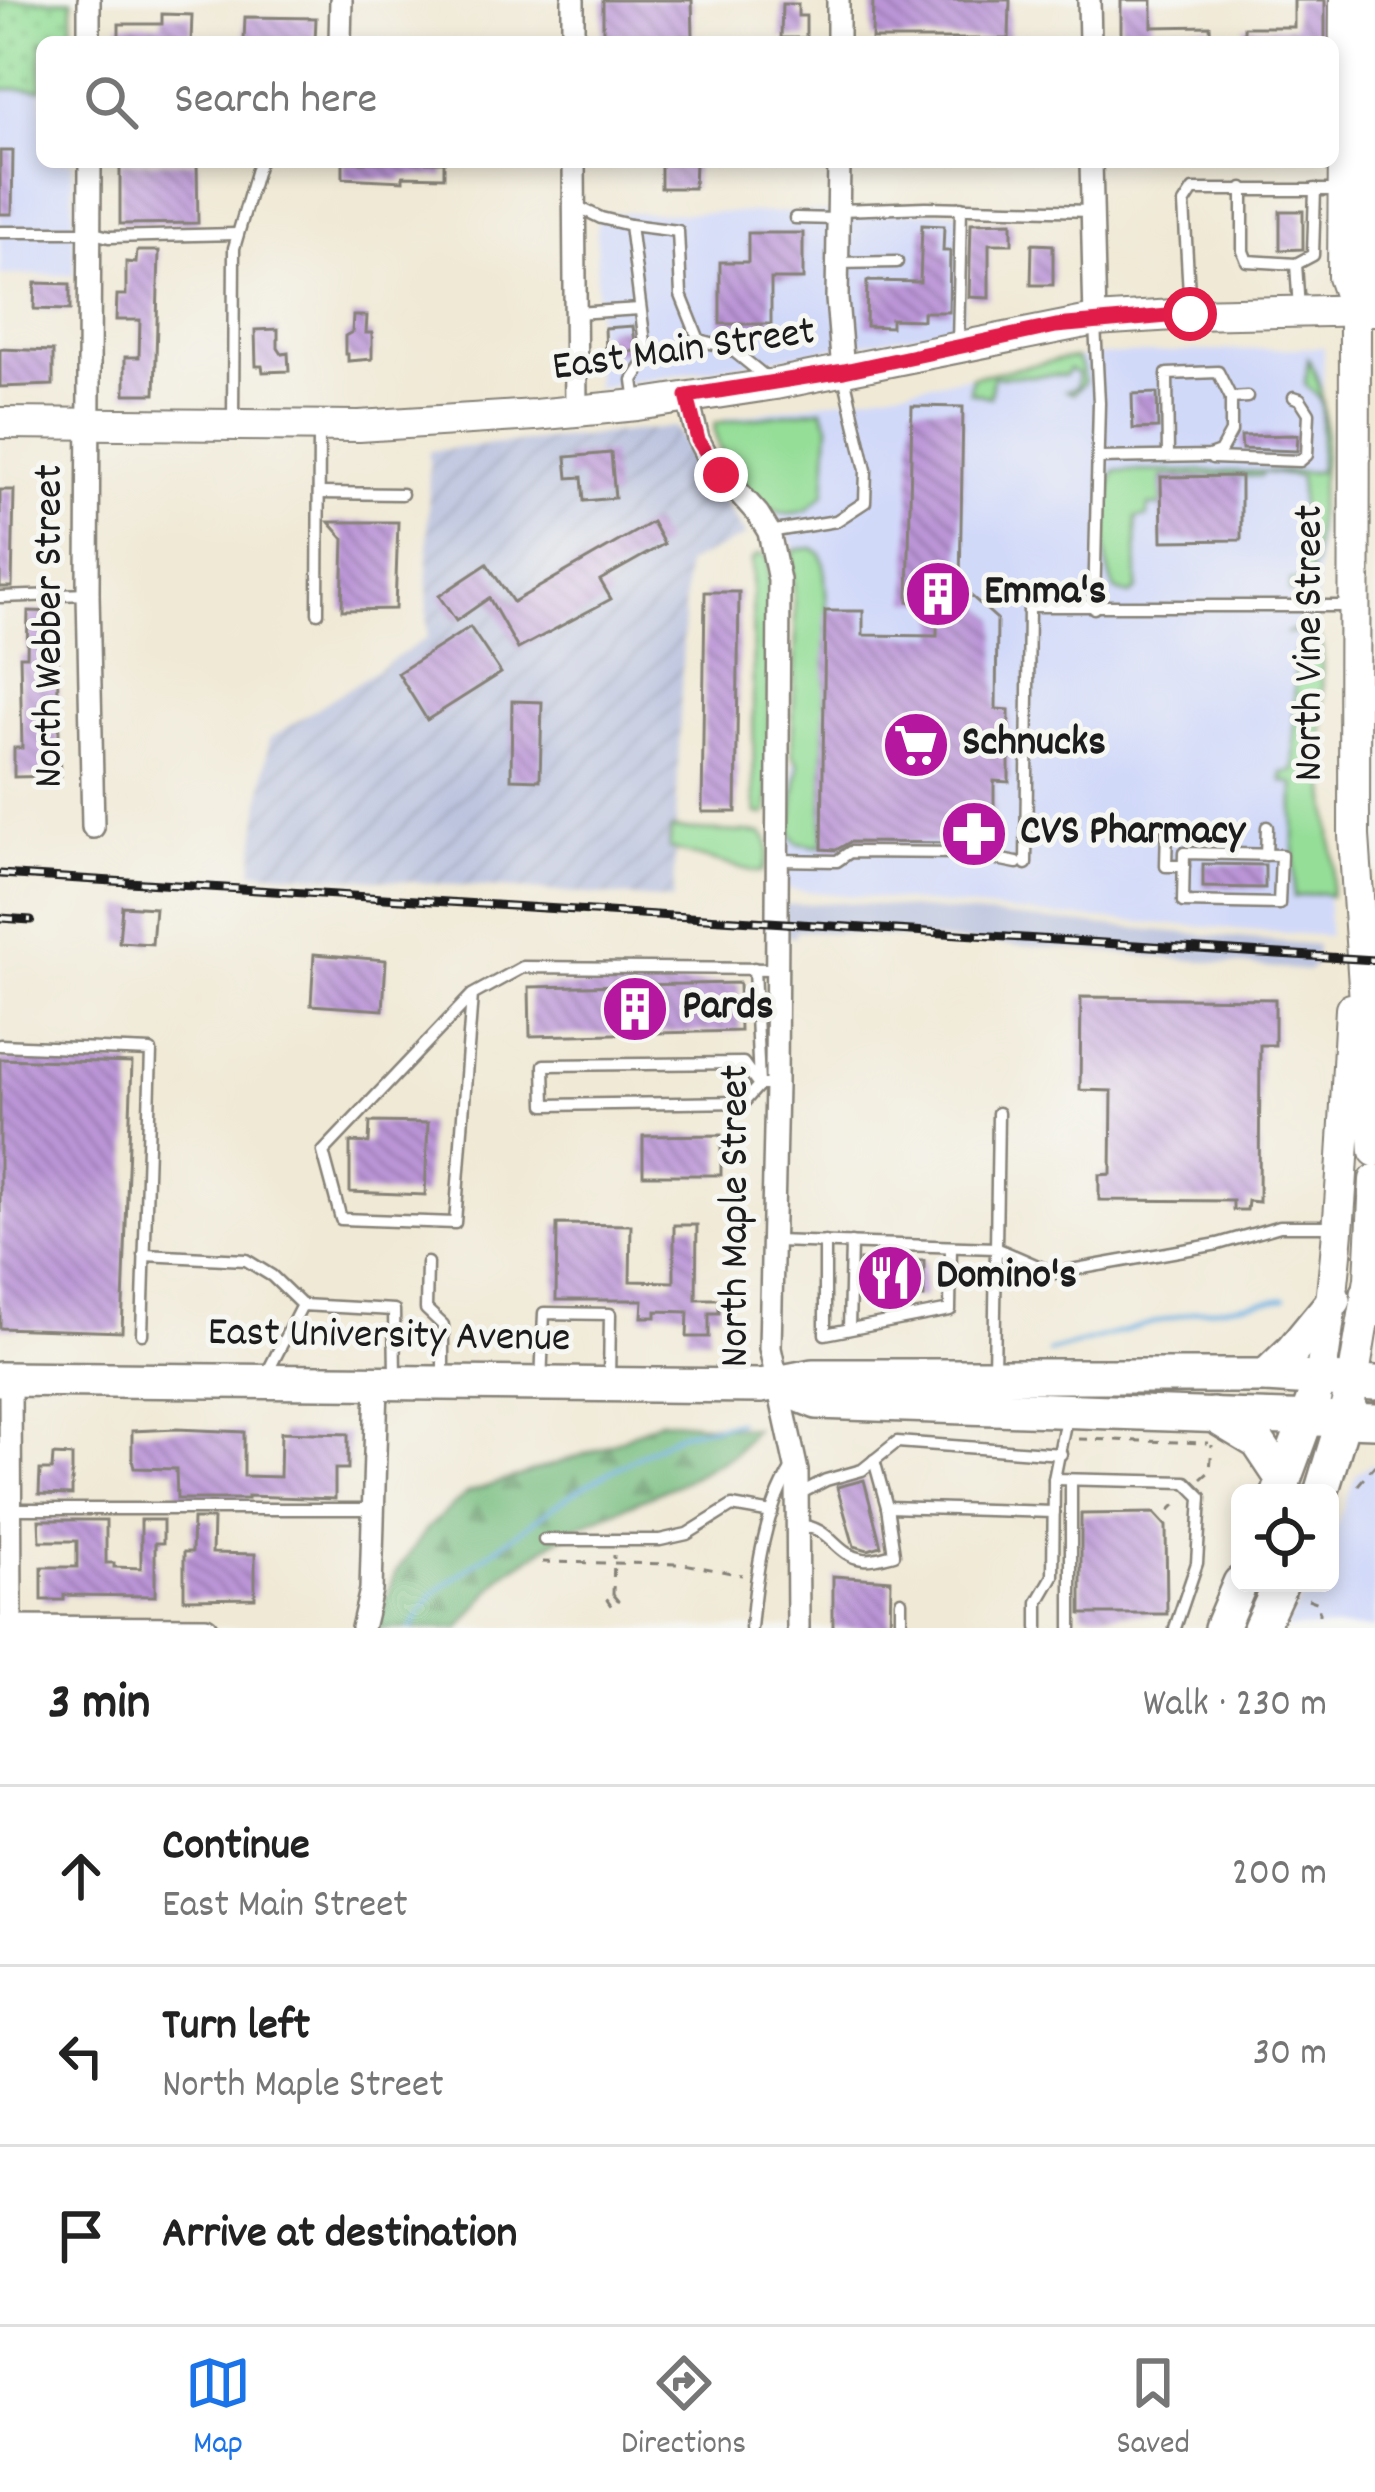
<!DOCTYPE html>
<html lang="en">
<head>
<meta charset="utf-8">
<style>
	body { margin:0; font-family:Dekko,sans-serif; background:#f6f6f6; color:#222 }
	.controls { position:absolute; right:36px; bottom:36px; display:grid; overflow:hidden; border-radius:18px; box-shadow:0 6px 18px #0003 }
	.controls button { width:108px; height:108px; display:grid; place-items:center; padding:0; border:0; border-bottom:3px solid #e0e0e0; background:#fff; color:#222; font:60px sans-serif }
	.stop { position:absolute; width:36px; height:36px; margin:-27px; border:9px solid #e11d48; border-radius:50%; background:#fff }
	.stop.end { background:#e11d48; border-color:#fff; box-shadow:0 3px 12px #0008 }
	.list { margin:0; padding:0; list-style:none }
	h2 { display:flex; justify-content:space-between; align-items:center; height:156px; margin:0; padding:0 48px; font-size:51px }
	h2 small { font-size:39px; font-weight:400; color:#767676 }
	.list li { display:grid; grid-template-columns:78px 1fr auto; gap:36px; align-items:center; box-sizing:border-box; height:180px; padding:0 48px; border-top:3px solid #e0e0e0 }
	.list b { display:block; font-size:45px; white-space:nowrap }
	.list p { margin:0; font-size:39px; white-space:nowrap; color:#767676 }
	.list em { font-size:39px; font-style:normal; color:#767676 }
	.icon { flex:none; width:66px; height:66px; fill:none; stroke:currentColor; stroke-width:2; stroke-linecap:round; stroke-linejoin:round }
	.map { position:relative; flex:none; width:1375px; height:1628px; overflow:hidden }
	.search { position:absolute; background:#fff; box-shadow:0 6px 18px #0003; left:36px; right:36px; top:36px; height:132px; display:flex; align-items:center; gap:30px; box-sizing:border-box; padding:0 42px; border-radius:18px; color:#767676; font-size:45px }
	.sheet { height:696px; background:#fff }
	nav { display:flex; justify-content:space-around; align-items:center; box-sizing:border-box; height:168px; border-top:3px solid #e0e0e0; background:#fff; font-size:33px; color:#767676 }
	nav a { display:grid; justify-items:center; gap:6px }
	nav .on { color:#1a73e8 }
	.map>svg:first-child { display:block }
</style>
</head>
<body>
<div class="map">
<svg width="1375" height="1628" viewBox="0 0 1375 1628">
	<defs>
		<pattern id="industrial-furrows" width="10" height="10" patternUnits="userSpaceOnUse" patternTransform="scale(3)"><rect width="10" height="10" fill="#bbc3de"/><path d="M-1 1l2-2M0 10L10 0M9 11l2-2" fill="none" stroke="#a0a7be"/></pattern>
		<pattern id="forest-firs" width="22" height="20" patternUnits="userSpaceOnUse" patternTransform="scale(3)"><rect width="22" height="20" fill="#78bd80"/><path d="M5 1l3.5 6h-7zM16 11l3.5 6h-7z" fill="#629968"/></pattern>
		<pattern id="park-dots" width="8" height="8" patternUnits="userSpaceOnUse" patternTransform="scale(3)"><rect width="8" height="8" fill="#95de98"/><path d="M2 2h.1M6 6h.1" fill="none" stroke="#80be82" stroke-width="1.8" stroke-linecap="round"/></pattern>
		<pattern id="building-back-hatch" width="6" height="6" patternUnits="userSpaceOnUse" patternTransform="scale(3)"><rect width="6" height="6" fill="#bb95d7"/><path d="M-1 5l2 2M0 0l6 6M5-1l2 2" fill="none" stroke="#9779ae"/></pattern>
	</defs>
	<rect width="100%" height="100%" fill="#f6f6f2"/>
	<filter id="ink" filterUnits="userSpaceOnUse"><feTurbulence type="fractalNoise" baseFrequency=".00833" numOctaves="2"/><feDisplacementMap in="SourceGraphic" scale="24" xChannelSelector="R" yChannelSelector="G"/><feConvolveMatrix kernelMatrix="1 2 1 2 8 2 1 2 1" color-interpolation-filters="sRGB"/></filter>
	<filter id="wash" filterUnits="userSpaceOnUse"><feTurbulence type="fractalNoise" baseFrequency=".004" numOctaves="4" result="noise"/><feDisplacementMap in="SourceGraphic" scale="48" xChannelSelector="R" yChannelSelector="G"/><feGaussianBlur stdDeviation="2.7" result="paint"/><feColorMatrix in="noise" values="0 0 0 0 0 0 0 0 0 0 0 0 0 0 0 0 0 1.4 0 .05"/><feComposite in="paint" operator="in"/></filter>
	<g filter="url(#wash)">
		<rect width="100%" height="100%" fill="#f0e9d5"/>
		<!-- built -->
		<g fill="#d1d9f9">
			<polygon points="0,0 72,0 72,42 42,42 42,162 72,162 74,275 0,275"/>
			<polygon points="966,212 963,326 596,388 597,213"/>
			<polygon points="1324,347 1316,648 1329,936 1054,916 785,889 807,569 723,419 1096,355"/>
			<polygon points="1375,1462 1375,1628 1285,1628 1311,1583 1330,1583 1330,1541 1357,1473"/>
		</g>
		<!-- industrial -->
		<polygon fill="url(#industrial-furrows)" points="675,427 746,536 686,564 673,900 252,871 269,739 427,638 429,451"/>
		<!-- railway -->
		<polygon fill="#bbc3de" points="841,902 1317,945 1315,966 1308,971 1070,949 796,930 795,937 783,936 784,905"/>
		<!-- grass -->
		<g fill="#95de98" stroke="#587d5a" stroke-width="3">
			<polygon points="1063,359 1076,358 1082,368 1084,383 1073,394 1066,391 1076,388 1078,374 1069,369 1065,375 993,377 990,397 970,392 972,377"/>
			<path d="M1308,359C1342,415 1314,502 1314,565L1310,566L1315,588L1302,595L1289,592L1290,581H1301L1300,477L1263,472L1261,476L1162,477V506H1148L1147,517L1136,518L1137,590L1130,595L1117,591C1100,572 1104,494 1115,471L1319,472L1322,407L1319,398L1305,384Z"/>
			<path d="M822,409L829,424L825,493L807,510C798,513 789,515 779,512C754,505 710,449 715,423Z"/>
			<polygon points="813,548 821,554 824,565 827,607 822,847 797,843 791,834 799,764 792,754 796,637 792,558 795,550"/>
			<polygon points="759,554 769,557 768,811 764,815 757,814 754,798 752,560"/>
			<polygon points="1292,630 1317,633 1322,647 1323,749 1334,866 1330,896 1321,893 1294,897 1294,784 1282,781 1282,773 1294,771 1295,657 1297,648 1302,648 1302,633 1287,633"/>
			<path d="M671,829L762,833C773,843 768,860 762,872H756L669,849Z"/>
		</g>
		<!-- forest -->
		<polygon fill="url(#forest-firs)" stroke="#4a6c4e" stroke-width="3" points="662,1420 754,1429 734,1454 677,1485 578,1526 503,1575 460,1628 375,1628 395,1574 428,1528 467,1493 600,1449"/>
		<!-- park -->
		<polygon fill="url(#park-dots)" stroke="#587d5a" stroke-width="3" points="0,0 72,0 72,42 42,42 42,89 0,89"/>
		<g fill="none" stroke-linecap="round" stroke-linejoin="round">
			<!-- stream -->
			<g stroke="#69adde" stroke-width="4.5">
				<polyline points="1049,1352 1196,1311 1285,1298"/>
				<polyline points="411,1628 434,1593 574,1492 680,1433 738,1422"/>
			</g>
		</g>
		<g id="blocks">
			<!-- building -->
			<g fill="url(#building-back-hatch)">
				<polygon points="603,0 692,0 693,36 652,37 652,42 603,42"/>
				<polygon points="873,0 1010,0 1009,39 872,39"/>
				<polygon points="1121,0 1152,0 1152,27 1210,26 1211,42 1121,42"/>
				<polygon points="1294,0 1325,0 1325,42 1244,42 1244,27 1294,27"/>
				<polygon points="782,4 798,4 798,16 806,16 806,38 781,38"/>
				<polygon points="162,14 192,15 191,41 119,42 119,24 162,24"/>
				<polygon points="245,17 316,18 315,42 244,42"/>
				<polygon points="0,151 13,151 12,214 0,214"/>
				<polygon points="120,162 197,162 198,223 120,224"/>
				<polygon points="343,162 444,162 444,177 403,176 403,181 343,178"/>
				<polygon points="661,162 695,162 694,188 661,188"/>
				<polygon points="1280,211 1303,211 1303,249 1280,250"/>
				<polygon points="1012,222 1012,244 989,244 989,298 969,297 971,223"/>
				<polygon points="922,225 944,226 943,251 950,251 949,312 923,312 923,320 891,319 891,327 866,326 867,281 920,282"/>
				<polygon points="748,233 803,233 803,279 771,279 771,324 720,324 720,262 748,262"/>
				<polygon points="1032,244 1053,245 1053,285 1031,285"/>
				<polygon points="137,251 159,251 155,394 125,394 125,357 139,357 140,320 116,320 117,295 126,295 126,262 136,263"/>
				<polygon points="35,283 70,284 70,310 34,309"/>
				<polygon points="353,316 367,316 366,333 372,333 372,359 348,361 348,354 345,354 345,336 352,332"/>
				<polygon points="633,326 636,351 606,353 605,328"/>
				<polygon points="278,329 278,348 282,354 288,353 289,371 263,372 262,366 256,366 255,330"/>
				<polygon points="0,349 53,351 53,385 0,387"/>
				<polygon points="1157,393 1158,428 1133,429 1132,394"/>
				<polygon points="912,406 963,407 960,586 997,619 996,709 1009,710 1009,782 994,781 994,849 966,843 850,842 836,850 822,849 825,611 863,611 863,635 937,636 937,602 908,602"/>
				<polygon points="1298,435 1297,451 1242,449 1241,436"/>
				<polygon points="611,453 615,498 584,501 582,477 568,478 566,457"/>
				<polygon points="1241,476 1241,540 1162,541 1161,477"/>
				<polygon points="0,490 14,490 12,587 0,587"/>
				<polygon points="329,522 398,522 395,609 342,610 344,539"/>
				<polygon points="652,522 664,544 600,580 611,599 518,649 489,598 456,621 439,596 487,564 513,602"/>
				<polygon points="705,592 739,592 736,812 702,812"/>
				<polygon points="28,611 56,612 60,776 14,777 14,748 22,748 20,656 27,656"/>
				<polygon points="470,627 501,673 427,720 398,673"/>
				<polygon points="512,701 542,702 540,780 511,779"/>
				<polygon points="1203,864 1265,865 1265,888 1203,887"/>
				<polygon points="122,906 155,908 152,944 119,942"/>
				<polygon points="314,954 386,960 383,1010 311,1005"/>
				<polygon points="739,983 740,1031 530,1036 529,987"/>
				<polygon points="1081,997 1275,999 1275,1045 1260,1045 1259,1202 1248,1201 1247,1210 1233,1210 1233,1201 1099,1200 1099,1175 1111,1174 1112,1091 1080,1090"/>
				<polygon points="0,1059 132,1063 122,1332 0,1328"/>
				<polygon points="370,1122 428,1123 425,1195 350,1192 350,1142 369,1143"/>
				<polygon points="721,1135 721,1175 643,1175 643,1136"/>
				<polygon points="557,1224 631,1225 630,1281 674,1282 674,1225 697,1225 696,1299 719,1299 719,1313 709,1313 709,1337 687,1337 688,1312 656,1311 656,1317 642,1317 643,1300 556,1300"/>
				<polygon points="860,1260 924,1261 924,1297 860,1296"/>
				<polygon points="177,1429 244,1432 244,1476 280,1477 281,1432 348,1434 348,1469 335,1469 335,1499 248,1496 248,1499 177,1499 176,1469 134,1468 132,1458 132,1431"/>
				<polygon points="53,1455 72,1456 72,1495 39,1494 40,1470 52,1470"/>
				<polygon points="864,1480 881,1546 868,1550 854,1546 837,1487"/>
				<polygon points="1154,1513 1166,1526 1167,1614 1081,1614 1081,1514"/>
				<polygon points="193,1519 213,1519 212,1553 255,1554 255,1598 184,1599 184,1552 192,1552"/>
				<polygon points="39,1520 106,1520 106,1563 114,1563 114,1567 141,1568 141,1520 163,1520 163,1543 155,1543 155,1596 64,1595 64,1600 42,1600 42,1567 77,1567 77,1541 40,1541"/>
				<polygon points="833,1576 891,1580 890,1628 833,1628"/>
			</g>
		</g>
	</g>
	<g filter="url(#ink)">
		<use href="#blocks" fill-opacity="0" stroke="#868278" stroke-width="3"/>
		<g fill="none" stroke-linecap="round" stroke-linejoin="round">
			<!-- lane casing -->
			<g stroke="#868278" stroke-width="15">
				<g id="lane">
					<polyline points="1243,188 1243,251 1247,261 1296,264"/>
					<polyline points="574,205 601,218 630,225 647,359 633,380 636,402"/>
					<polyline points="840,210 926,207 1091,211"/>
					<polyline points="795,218 837,219"/>
					<polyline points="630,225 678,231 681,295 699,340 730,348 767,378"/>
					<polyline points="0,232 90,232 109,237 237,234"/>
					<polyline points="836,263 897,262"/>
					<polyline points="1299,309 1296,264 1313,255 1315,189"/>
					<polyline points="1190,312 1184,204 1193,190 1342,190"/>
					<polyline points="575,313 640,309"/>
					<polyline points="958,345 961,207"/>
					<polyline points="233,421 234,248 259,162"/>
					<polyline points="1168,456 1167,374 1218,372 1231,398"/>
					<polyline points="1098,458 1209,456 1220,452 1231,432 1231,398 1247,397"/>
					<polyline points="1212,458 1300,461 1307,455 1309,413 1300,399 1294,397"/>
					<polyline points="319,493 402,494"/>
					<polyline points="769,532 836,521 865,502 866,470 844,376"/>
					<polyline points="0,597 88,594"/>
					<polyline points="1094,608 1099,403 1095,324"/>
					<polyline points="318,613 319,429"/>
					<polyline points="1167,825 1166,866 1184,866"/>
					<polygon points="1184,853 1281,855 1279,904 1183,902"/>
					<polyline points="1266,855 1267,827"/>
					<polyline points="777,860 837,861 850,852 966,853 1017,863"/>
					<polyline points="1026,864 1029,606 1349,606"/>
					<polyline points="754,968 759,1085 744,1102 545,1105 544,1065 743,1063 759,1085 776,1085"/>
					<polyline points="472,995 323,1152 341,1219 455,1223 472,995 523,967 775,969"/>
					<polyline points="0,1045 151,1051 142,1334"/>
					<polyline points="998,1113 996,1248 1054,1273 1218,1244 1280,1226 1338,1226"/>
					<polyline points="774,1241 996,1248 994,1373"/>
					<polyline points="825,1242 825,1334 950,1310 951,1247"/>
					<polyline points="144,1255 246,1260 272,1276 302,1305"/>
					<polyline points="427,1263 426,1309 443,1325 443,1375"/>
					<polyline points="849,1329 851,1243"/>
					<polyline points="267,1373 302,1305 394,1310 395,1375"/>
					<polyline points="541,1382 544,1313 610,1314 609,1382"/>
					<polyline points="874,1460 887,1507 1054,1512"/>
					<polyline points="1054,1479 1186,1482 1201,1497 1197,1563 1175,1628"/>
					<polyline points="1071,1480 1071,1628"/>
					<polyline points="799,1494 826,1480 862,1470 897,1442 1061,1454"/>
					<polyline points="0,1509 372,1509"/>
					<path d="M799,1525C833,1528 834,1555 863,1559C872,1561 885,1556 894,1554L887,1507"/>
					<polyline points="544,1540 660,1540 687,1534 732,1506 772,1513"/>
					<path d="M751,1628C756,1574 763,1516 791,1469"/>
					<polyline points="901,1628 901,1601"/>
					<polyline points="1038,1628 1038,1602 1053,1576 1054,1479 1067,1413"/>
				</g>
			</g>
			<!-- street casing -->
			<g stroke="#868278" stroke-width="26">
				<g id="street">
					<polyline points="89,0 89,42"/>
					<polyline points="573,0 573,42"/>
					<polyline points="1089,0 1090,42"/>
					<polyline points="340,42 341,0"/>
					<polyline points="838,42 838,0"/>
					<polyline points="90,162 88,594 93,827"/>
					<polyline points="574,162 576,409"/>
					<polyline points="839,162 837,299 843,371"/>
					<polyline points="1091,162 1095,320"/>
					<polyline points="687,396 698,439 708,458 758,514 769,532 779,580 776,1085 770,1348 797,1471 798,1628"/>
					<polyline points="10,1379 11,1628"/>
					<polyline points="0,1627 206,1628"/>
					<polyline points="362,1628 371,1590 377,1384"/>
				</g>
			</g>
			<!-- secondary casing -->
			<g stroke="#868278" stroke-width="34">
				<g id="secondary">
					<polyline points="1345,0 1343,277 1355,311 1354,836 1375,1151"/>
					<polyline points="1355,311 1368,278 1373,0"/>
					<polyline points="0,423 359,426 535,415 637,405 775,384 1095,320 1190,314 1375,310"/>
					<path d="M1320,1379C1341,1256 1344,1133 1351,1009"/>
					<polyline points="1353,1381 1370,1279 1375,1180"/>
				</g>
			</g>
			<!-- primary casing -->
			<g stroke="#868278" stroke-width="38">
				<g id="primary">
					<polyline points="1368,1294 1375,1310"/>
					<polyline points="1266,1376 1292,1351 1334,1300"/>
					<polyline points="0,1379 761,1386 813,1376 1266,1376 1375,1383"/>
					<polyline points="777,1386 817,1402 1375,1421"/>
					<polyline points="1213,1415 1258,1442 1284,1481"/>
					<polyline points="1279,1493 1314,1398"/>
					<polyline points="1321,1493 1349,1401"/>
					<polyline points="1221,1628 1240,1583"/>
					<polyline points="1260,1628 1281,1583"/>
				</g>
			</g>
			<!-- path -->
			<g stroke="#868278" stroke-width="3" stroke-dasharray="9 9" stroke-linecap="butt">
				<polyline points="1079,1439 1208,1443"/>
				<polyline points="1201,1479 1210,1471 1212,1445"/>
				<polyline points="1358,1485 1375,1465"/>
				<polyline points="1169,1511 1181,1499"/>
				<polyline points="542,1562 684,1564 742,1575"/>
				<polyline points="613,1595 614,1555"/>
				<polygon points="613,1595 618,1601 612,1607 607,1600"/>
				<polyline points="1308,1599 1319,1603 1319,1615"/>
			</g>
			<!-- lane -->
			<use href="#lane" stroke="#fff" stroke-width="10"/>
			<!-- street -->
			<use href="#street" stroke="#fff" stroke-width="21"/>
			<!-- secondary -->
			<use href="#secondary" stroke="#fff" stroke-width="30"/>
			<!-- primary -->
			<use href="#primary" stroke="#fff" stroke-width="33"/>
			<!-- rail casing -->
			<g stroke="#1c1c1c" stroke-width="9">
				<g id="rail">
					<polyline points="0,874 1375,960"/>
					<polyline points="0,918 31,920"/>
				</g>
			</g>
			<!-- rail -->
			<use href="#rail" stroke="#f6f6f2" stroke-width="4.5" stroke-dasharray="14" stroke-linecap="butt"/>
		</g>
	</g>
	<g fill="none" stroke-linecap="round" stroke-linejoin="round" filter="url(#ink)">
		<!-- route -->
		<polyline stroke="#e11d48" stroke-width="15" points="721,475 698,440 687,396 844,371 1056,326 1190,314"/>
	</g>
	<!-- icons -->
	<defs>
		<g id="building-disc" transform="scale(3.45)"><circle r="9.5" fill="#b5179e" stroke="#f6f6f2"/><path d="M-4-6H4V6H1V3H-1V6H-4ZM-2.5-4.3h1.7v1.8h-1.7ZM.8-4.3h1.7v1.8H.8ZM-2.5-1h1.7V.8h-1.7ZM.8-1h1.7V.8H.8Z" fill="#fff"/></g>
		<g id="supermarket-disc" transform="scale(3.45)"><circle r="9.5" fill="#b5179e" stroke="#f6f6f2"/><path d="M-6-5.5h2.5l.6 2H6L4.5 2H-2.5L-4.4-4H-6ZM-1.5 3.2a1.3 1.3 0 1 0 .1 0ZM3 3.2a1.3 1.3 0 1 0 .1 0Z" fill="#fff"/></g>
		<g id="pharmacy-disc" transform="scale(3.45)"><circle r="9.5" fill="#b5179e" stroke="#f6f6f2"/><path d="M-2-6h4v4h4v4h-4v4h-4v-4h-4v-4h4Z" fill="#fff"/></g>
		<g id="restaurant-disc" transform="scale(3.45)"><circle r="9.5" fill="#b5179e" stroke="#f6f6f2"/><path d="M-5-6h1v4h1v-4h1v4h1v-4h1v5L-1.5 .5V6h-2V.5L-5-1ZM5-6V6H3V1.5H1.5Q1.5-4 5-6Z" fill="#fff"/></g>
	</defs>
	<g fill-rule="evenodd">
		<use href="#building-disc" x="938" y="594"/>
		<use href="#supermarket-disc" x="916" y="745"/>
		<use href="#pharmacy-disc" x="974" y="834"/>
		<use href="#building-disc" x="635" y="1009"/>
		<use href="#restaurant-disc" x="890" y="1278"/>
	</g>
	<g text-anchor="middle" dominant-baseline="central" stroke-width="10" stroke-linejoin="round" paint-order="stroke">
		<!-- street labels -->
		<g font-size="42" fill="#1c1c1c" stroke="#f6f6f2">
			<text transform="translate(684 352) rotate(-8)">East Main Street</text>
			<text transform="translate(52 626) rotate(-90)">North Webber Street</text>
			<text transform="translate(1312 643) rotate(-90)">North Vine Street</text>
			<text transform="translate(738 1216) rotate(-90)">North Maple Street</text>
			<text transform="translate(389 1338) rotate(1)">East University Avenue</text>
		</g>
		<!-- poi labels -->
		<g font-size="42" font-weight="bold" fill="#1c1c1c" stroke="#f6f6f2" text-anchor="start">
			<text x="984" y="594">Emma's</text>
			<text x="962" y="745">Schnucks</text>
			<text x="1020" y="834">CVS Pharmacy</text>
			<text x="682" y="1009">Pards</text>
			<text x="936" y="1278">Domino's</text>
		</g>
	</g>
</svg>
<div class="controls">
<button><svg class="icon" aria-label="locate" viewBox="0 0 24 24"><circle cx="12" cy="12" r="6"/><path d="M12 2v4M12 18v4M2 12h4M18 12h4"/></svg></button>
</div>
<div class="stop" style="left:1190px;top:314px"></div>
<div class="stop end" style="left:721px;top:475px"></div>
<div class="search"><svg class="icon" aria-label="search" viewBox="0 0 24 24"><circle cx="10" cy="10" r="6"/><path d="M15 15l6 6"/></svg>Search here</div>
</div>
<section class="sheet">
<h2>3 min<small>Walk · 230 m</small></h2>
<ul class="list">
<li><svg class="icon" aria-label="ahead" viewBox="0 0 24 24"><path d="M12 20V5M6 11l6-6 6 6"/></svg><div><b>Continue</b><p>East Main Street</p></div><em>200 m</em></li>
<li><svg class="icon" aria-label="left" viewBox="0 0 24 24"><path d="M17 20v-9H6M10 6l-5 5 5 5"/></svg><div><b>Turn left</b><p>North Maple Street</p></div><em>30 m</em></li>
<li><svg class="icon" aria-label="arrive" viewBox="0 0 24 24"><path d="M6 21V4h12l-3 4 3 4H6"/></svg><div><b>Arrive at destination</b></div></li>
</ul>
</section>
<nav>
<a class="on"><svg class="icon" aria-label="map" viewBox="0 0 24 24"><path d="M3 6l6-2 6 2 6-2v14l-6 2-6-2-6 2zM9 4v14M15 6v14"/></svg>Map</a>
<a><svg class="icon" aria-label="directions" viewBox="0 0 24 24"><path d="M12 3l9 9-9 9-9-9zM9 14v-3h6M13 9l2 2-2 2"/></svg>Directions</a>
<a><svg class="icon" aria-label="saved" viewBox="0 0 24 24"><path d="M7 4h10v16l-5-4-5 4z"/></svg>Saved</a>
</nav>
</body>
</html>
